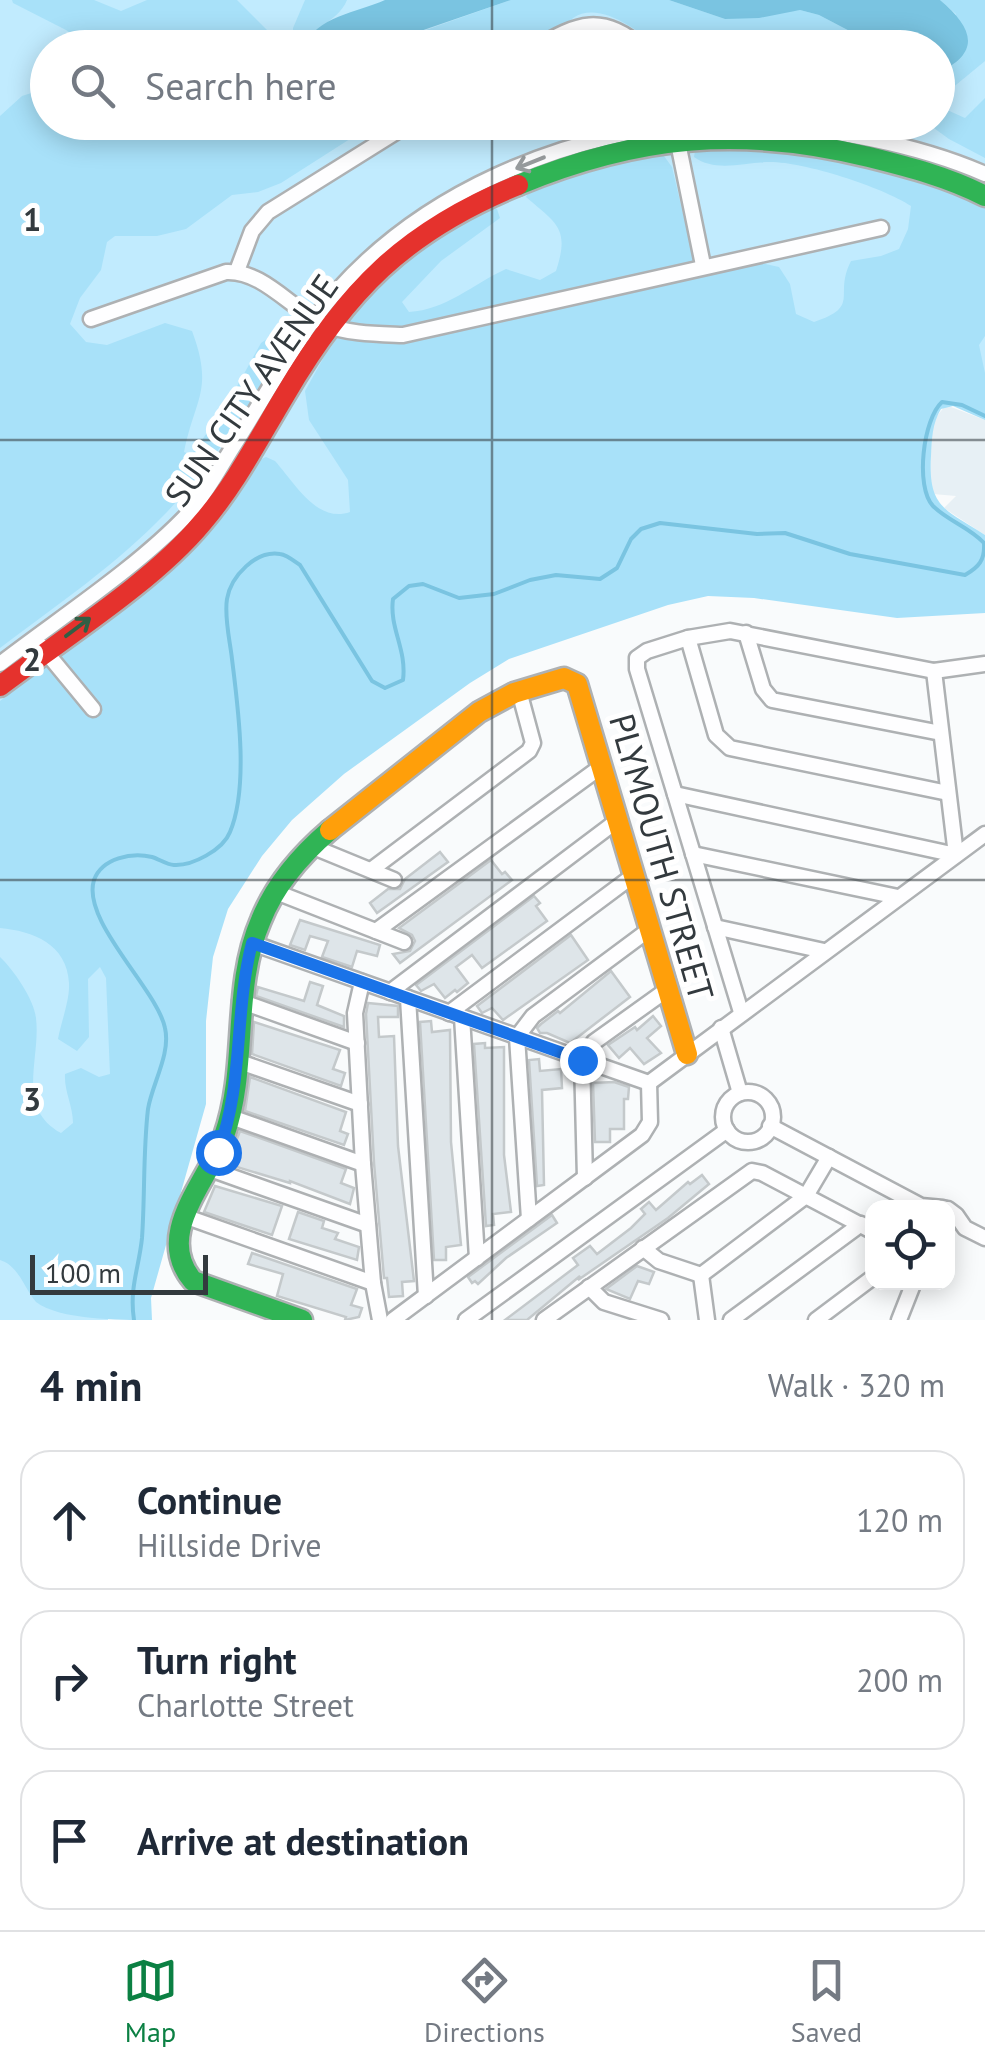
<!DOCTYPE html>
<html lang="en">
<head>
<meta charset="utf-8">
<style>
	body { margin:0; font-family:"PT Sans",sans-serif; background:#f6f6f7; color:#1f2937 }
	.controls { position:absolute; right:30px; bottom:30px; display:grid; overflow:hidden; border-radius:20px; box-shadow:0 5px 25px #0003 }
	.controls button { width:90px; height:90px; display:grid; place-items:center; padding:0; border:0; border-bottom:2px solid #e0e1e3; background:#fff; color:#1f2937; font:50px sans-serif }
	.scale { position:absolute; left:30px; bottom:25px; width:178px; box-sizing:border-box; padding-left:10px; border:5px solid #333a3e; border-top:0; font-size:28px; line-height:35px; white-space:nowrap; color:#333a3e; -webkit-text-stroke:8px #fff; paint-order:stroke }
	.stop { position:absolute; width:30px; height:30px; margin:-22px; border:8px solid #1a73e8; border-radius:50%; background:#fff }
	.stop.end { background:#1a73e8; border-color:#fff; box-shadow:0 2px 10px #0008 }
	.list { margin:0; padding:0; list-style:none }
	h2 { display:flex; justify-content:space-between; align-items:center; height:130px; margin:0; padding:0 40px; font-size:42px }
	h2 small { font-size:32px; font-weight:400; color:#747a83 }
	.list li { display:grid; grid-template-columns:65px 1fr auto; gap:30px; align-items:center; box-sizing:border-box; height:140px; margin:0 20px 20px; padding:0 20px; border:2px solid #e0e1e3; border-radius:30px }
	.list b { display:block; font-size:38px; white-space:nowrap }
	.list p { margin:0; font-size:32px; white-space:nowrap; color:#747a83 }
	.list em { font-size:32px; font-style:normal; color:#747a83 }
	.icon { flex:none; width:55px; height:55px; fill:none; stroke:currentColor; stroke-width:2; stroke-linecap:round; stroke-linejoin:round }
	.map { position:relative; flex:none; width:985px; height:1320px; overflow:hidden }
	.search { position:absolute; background:#fff; box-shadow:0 5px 25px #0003; left:30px; right:30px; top:30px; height:110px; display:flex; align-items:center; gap:25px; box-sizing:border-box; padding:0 35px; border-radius:55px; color:#747a83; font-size:38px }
	.sheet { height:610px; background:#fff }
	nav { display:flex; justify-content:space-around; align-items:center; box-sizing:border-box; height:140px; border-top:2px solid #e0e1e3; background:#fff; font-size:28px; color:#747a83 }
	nav a { display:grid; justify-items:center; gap:5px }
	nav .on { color:#0b8043 }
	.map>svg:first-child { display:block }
</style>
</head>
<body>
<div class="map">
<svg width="985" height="1320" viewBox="0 0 985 1320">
	<rect width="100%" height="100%" fill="#f9fbfc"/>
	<!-- built -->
	<polygon fill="#e7f0f5" points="946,405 985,420 985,535 944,508 956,496 933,494 930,476 932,429 936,417"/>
	<!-- green -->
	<path fill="#c1ebfe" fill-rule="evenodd" d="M0,0H985V409L952,395L659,500L116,966L108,1320H0ZM48,48H938V122H48Z"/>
	<!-- forest -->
	<g fill="#a8e1f9">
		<polygon points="12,0 94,0 121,11 147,0 237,0 272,35 275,47 90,47 66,30 13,3"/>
		<path d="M305,0H347C338,22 312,26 304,47H293V28Z"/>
		<path d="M511,0H669L725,19L800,10L819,15L880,47H658C639,31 599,0 573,18C566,24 563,39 559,47L375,48Z"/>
		<polygon points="940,0 985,0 985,61 951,89 945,109 965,118 985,98 985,158 949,139 927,123 938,122 938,73 940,72 956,14"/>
		<path d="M47,88L48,122L375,123L281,183L258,192L232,195L186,229L157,236H115L107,242L101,270L80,298L70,324L86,342L107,345L165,323L192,331C214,390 195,398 184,452L191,455L225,408L261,343L274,334L286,336L287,346C251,404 213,464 166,513C116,565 57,605 0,648V116L22,96Z"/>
		<path d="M705,146C783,150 862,158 936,184C953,190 969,200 985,208V336L979,345L985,373V420L953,406L941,409C932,424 932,438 931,456C928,508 945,509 985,535V613L897,618L754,598L708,596L668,605L509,659L470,683L344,774L292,820L262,856L228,909L213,957L206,1021V1104L151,1298L152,1320C118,1320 60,1320 36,1302C24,1288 19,1266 0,1260V957C13,969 34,999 36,1018C41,1059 15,1108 61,1133L73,1123C73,1106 64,1091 65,1074L81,1068L99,1077L110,1074L106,978L100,967L88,979L89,1037L77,1051L58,1039C61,1022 70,1000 69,983C67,944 33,931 0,928V701L185,559L224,514L257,461L266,457L275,461C294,482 317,524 350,512L348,480L309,420L305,391L325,355L360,307L412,255L491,207L497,209L500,218L441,261L402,302L409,312C446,310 473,284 506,269L540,280L556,271C570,228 557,224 526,197C538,174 625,160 652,153L664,156L672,167L693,256L718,269L756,262L779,267L790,284L796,314L814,322C862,306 833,296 851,261L881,256L899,249L908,229L911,206C882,187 805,162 770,162C745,162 716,173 694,157L695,151Z"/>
	</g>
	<!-- water -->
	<g fill="#7ac4e1">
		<path d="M385,0H511L374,47H304C315,17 358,12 385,0Z"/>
		<path d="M669,0H940C972,27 983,52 938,73V48L880,47L819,15L800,10L759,18L725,19Z"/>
	</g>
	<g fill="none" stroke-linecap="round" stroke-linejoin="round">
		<!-- stream -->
		<path stroke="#7ac4e1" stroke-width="4" d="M134,1320C129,1288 139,1268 142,1238C145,1195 143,1152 148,1109C152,1084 171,1054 165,1028C157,989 81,921 94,880C102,858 132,852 152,857C159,859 167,865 174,865C192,866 223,850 230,832C249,787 238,707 232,659C230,641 224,617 227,599C231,576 256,550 280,554C287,555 294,561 300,565L372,681L385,688L403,680C407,649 389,628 393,599L409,586L423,584L459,598L494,594L530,580L556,575L600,579L617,568L631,539L641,529L660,523L757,534L785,533L850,554L965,575C979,567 985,560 984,543C969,527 948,521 933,506C915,487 923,419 942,402L962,405L985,416"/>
	</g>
	<!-- building -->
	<g fill="#dee5e9" stroke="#c4c9cb" stroke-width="2.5">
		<polygon points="440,852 448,862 377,913 370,903 388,889 400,889 405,879"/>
		<polygon points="491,860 502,874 505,872 512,880 400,963 393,954 410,951 415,941 412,935 399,928"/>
		<polygon points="534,896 540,903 536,906 547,921 482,968 472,955 456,967 468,983 457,992 455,990 445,998 434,984 421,991 416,985"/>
		<polygon points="300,920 380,945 377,956 357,951 352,967 322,957 328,941 310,936 305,950 290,945"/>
		<polygon points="571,935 588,960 503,1020 492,1008 482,1013 477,1006"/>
		<polygon points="611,971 630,997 570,1043 547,1033 540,1033 537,1028 541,1024 558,1011 560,1013"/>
		<polygon points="310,982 323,986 317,1005 344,1016 344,1027 256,996 258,987 304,1001"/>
		<polygon points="368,1003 398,1006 398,1017 378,1017 379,1037 394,1036 398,1146 414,1281 402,1282 403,1296 389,1297 387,1278 384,1278 374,1163 366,1014"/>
		<polygon points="653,1016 661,1026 647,1038 661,1053 644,1064 630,1048 619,1058 608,1045 635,1027 637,1030"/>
		<polygon points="431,1021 432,1032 450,1030 451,1142 461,1245 446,1247 446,1260 434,1260 420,1022"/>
		<polygon points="254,1022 340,1050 333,1069 345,1073 341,1086 252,1054"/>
		<polygon points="485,1043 485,1048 504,1047 504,1155 511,1212 493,1214 494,1225 486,1226 474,1044"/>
		<polygon points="539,1059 540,1071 561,1069 562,1088 542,1090 544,1185 537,1186 529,1060"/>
		<polygon points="250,1077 346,1112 340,1131 348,1134 344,1145 245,1111"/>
		<polygon points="614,1082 629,1087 628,1099 624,1099 624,1129 610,1129 610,1142 595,1142 593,1083"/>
		<polygon points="240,1131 346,1169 341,1183 354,1188 350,1204 290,1181 290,1183 227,1164"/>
		<polygon points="702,1175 709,1184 668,1218 578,1280 580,1276 527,1320 505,1320 578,1265 573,1258 590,1246 597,1254 631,1228 645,1214 641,1209 649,1202 656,1210 688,1182 690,1184"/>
		<polygon points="215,1186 282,1206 272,1235 204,1212"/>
		<polygon points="298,1212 324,1221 322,1228 338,1233 335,1239 359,1247 357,1260 289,1239"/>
		<polygon points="552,1215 557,1223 506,1258 478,1284 475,1281 472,1283 468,1277"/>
		<polygon points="252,1253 357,1289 351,1305 362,1308 359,1317 345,1320 346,1317 277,1296 283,1274 248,1264"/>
		<polygon points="637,1266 654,1272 649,1284 638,1281 630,1299 606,1289"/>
	</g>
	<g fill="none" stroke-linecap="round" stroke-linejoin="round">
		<!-- street casing -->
		<g stroke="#aeb1b3" stroke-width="19">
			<g id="street">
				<path d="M536,48C577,23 603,13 642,48"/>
				<path d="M754,122C833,131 912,142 985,174"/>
				<polyline points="676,133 703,265"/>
				<polyline points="237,271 252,231 268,212 412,122"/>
				<path d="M91,319L226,272C263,270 292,310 324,324C347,334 378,334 403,335L881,228"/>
				<polyline points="746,633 763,689 772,700 941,733"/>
				<polyline points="688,638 716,735 730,748 948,793"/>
				<polyline points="41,646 93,709"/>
				<path d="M0,664C61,617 137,568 189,513C206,494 218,471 231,450C258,408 283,363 312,322C407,193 571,127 727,122"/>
				<polyline points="675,794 956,855 934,671"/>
				<polyline points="311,846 394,880"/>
				<polyline points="693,854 898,897"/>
				<polyline points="371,870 529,751 533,743 519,691"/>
				<polyline points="276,892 404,942"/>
				<polyline points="715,927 824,951"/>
				<polyline points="376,931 602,766"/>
				<polyline points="252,943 649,1083"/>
				<polyline points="362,982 355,1013 363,1164 373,1283 380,1320"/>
				<polyline points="390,992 618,820"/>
				<polyline points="408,998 426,1296"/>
				<polyline points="240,1001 357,1043"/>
				<polyline points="741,1012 637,669 637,658 647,651 688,638 730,631 934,671 985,664"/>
				<polyline points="449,1013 634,875"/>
				<polyline points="462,1017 477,1258"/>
				<polyline points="721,1028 740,1093"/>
				<polyline points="237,1061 360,1104"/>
				<polyline points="649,1083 985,834"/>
				<circle cx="748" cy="1117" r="25"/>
				<polyline points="231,1117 363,1164"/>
				<polyline points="770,1126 921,1206 943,1208"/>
				<polyline points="210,1169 368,1225"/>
				<polyline points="585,1178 582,1059 594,1042 668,989"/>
				<polyline points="948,1209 956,1215 965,1228 985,1238"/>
				<polyline points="184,1216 373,1283"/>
				<polyline points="529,1219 517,1037 533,1016 650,929"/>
				<polyline points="643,1248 659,1261 701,1275"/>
				<polyline points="701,1275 806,1196 829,1157"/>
				<polyline points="701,1275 707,1320"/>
				<polyline points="589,1287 604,1302 661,1320"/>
				<polyline points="393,1320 642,1135 650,1122 649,1083"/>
				<polyline points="466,1320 727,1130"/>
				<polyline points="544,1320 752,1171 762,1173 872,1231"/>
				<polyline points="731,1320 861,1224"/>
				<polyline points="816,1320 872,1278"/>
				<polyline points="899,1320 914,1282"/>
			</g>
		</g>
		<!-- fast casing -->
		<g stroke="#aeb1b3" stroke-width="25">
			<g id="fast">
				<path d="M518,185C639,135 742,126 869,157C909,167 948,177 985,196"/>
				<path d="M302,1320L193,1281C153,1234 208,1182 224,1136C249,1066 231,989 261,920C275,885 302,854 330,830"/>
			</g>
		</g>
		<!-- slow casing -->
		<g stroke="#aeb1b3" stroke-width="25">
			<polyline id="slow" points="330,830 479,712 514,693 564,678 577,684 687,1054"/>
		</g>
		<!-- jam casing -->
		<g stroke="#aeb1b3" stroke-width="25">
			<path id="jam" d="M0,686C62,639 153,582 202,523C235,485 259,438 285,395C346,291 405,231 518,185"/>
		</g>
		<!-- street -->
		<use href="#street" stroke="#fefeff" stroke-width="14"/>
		<!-- fast -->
		<use href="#fast" stroke="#30b455" stroke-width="20"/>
		<!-- slow -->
		<use href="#slow" stroke="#ff9f0a" stroke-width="20"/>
		<!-- jam -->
		<use href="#jam" stroke="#e5322d" stroke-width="20"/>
	</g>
	<!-- one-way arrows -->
	<defs><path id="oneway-shaft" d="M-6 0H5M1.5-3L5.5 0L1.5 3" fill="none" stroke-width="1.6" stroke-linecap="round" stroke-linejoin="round" transform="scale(2.5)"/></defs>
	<use stroke="#989c9e" href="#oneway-shaft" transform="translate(530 163) rotate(158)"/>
	<use stroke="#325f45" href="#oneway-shaft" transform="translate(78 627) rotate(-37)"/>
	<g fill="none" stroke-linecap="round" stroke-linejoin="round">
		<!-- route -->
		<path stroke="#1a73e8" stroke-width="12" d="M218,1152C244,1085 234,1012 252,943L582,1060"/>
	</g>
	<!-- grid -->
	<path fill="none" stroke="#333a3e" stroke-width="2.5" stroke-opacity="0.55" d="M492,0V48M492,122V1320M0,440H985M0,880H985"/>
	<g text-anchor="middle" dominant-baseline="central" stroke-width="10" stroke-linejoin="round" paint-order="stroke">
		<!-- street labels -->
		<g font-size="35" fill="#333a3e" stroke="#fff">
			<text transform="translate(251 390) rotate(-55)">SUN CITY AVENUE</text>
			<text transform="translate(662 857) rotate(74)">PLYMOUTH STREET</text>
		</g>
	</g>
	<g font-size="32" text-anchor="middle" font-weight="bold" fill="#333a3e" stroke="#fff" stroke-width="10" stroke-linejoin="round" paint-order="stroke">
		<text x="32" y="231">1</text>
		<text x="32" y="671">2</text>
		<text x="32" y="1111">3</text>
	</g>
</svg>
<div class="controls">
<button><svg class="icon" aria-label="locate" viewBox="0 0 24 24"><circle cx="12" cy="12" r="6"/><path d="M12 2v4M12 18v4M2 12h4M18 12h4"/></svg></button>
</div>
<div class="scale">100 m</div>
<div class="stop" style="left:218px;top:1152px"></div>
<div class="stop end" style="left:582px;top:1060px"></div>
<div class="search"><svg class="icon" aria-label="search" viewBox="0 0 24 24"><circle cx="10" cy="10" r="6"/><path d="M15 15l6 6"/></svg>Search here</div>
</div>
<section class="sheet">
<h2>4 min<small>Walk · 320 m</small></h2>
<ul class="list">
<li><svg class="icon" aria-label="ahead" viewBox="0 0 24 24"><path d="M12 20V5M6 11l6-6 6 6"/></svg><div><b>Continue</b><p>Hillside Drive</p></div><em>120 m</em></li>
<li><svg class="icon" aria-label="right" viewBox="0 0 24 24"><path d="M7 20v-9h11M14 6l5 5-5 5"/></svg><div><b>Turn right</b><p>Charlotte Street</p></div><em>200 m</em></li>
<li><svg class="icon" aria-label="arrive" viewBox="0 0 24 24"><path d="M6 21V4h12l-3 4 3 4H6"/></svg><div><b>Arrive at destination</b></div></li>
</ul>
</section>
<nav>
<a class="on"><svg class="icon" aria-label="map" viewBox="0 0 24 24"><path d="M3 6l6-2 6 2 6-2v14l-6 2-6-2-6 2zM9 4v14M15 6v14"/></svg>Map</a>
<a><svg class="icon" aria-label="directions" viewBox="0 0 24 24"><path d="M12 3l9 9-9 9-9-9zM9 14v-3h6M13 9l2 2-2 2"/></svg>Directions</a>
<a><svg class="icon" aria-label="saved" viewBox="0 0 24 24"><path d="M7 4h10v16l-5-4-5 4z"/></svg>Saved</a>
</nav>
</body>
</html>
